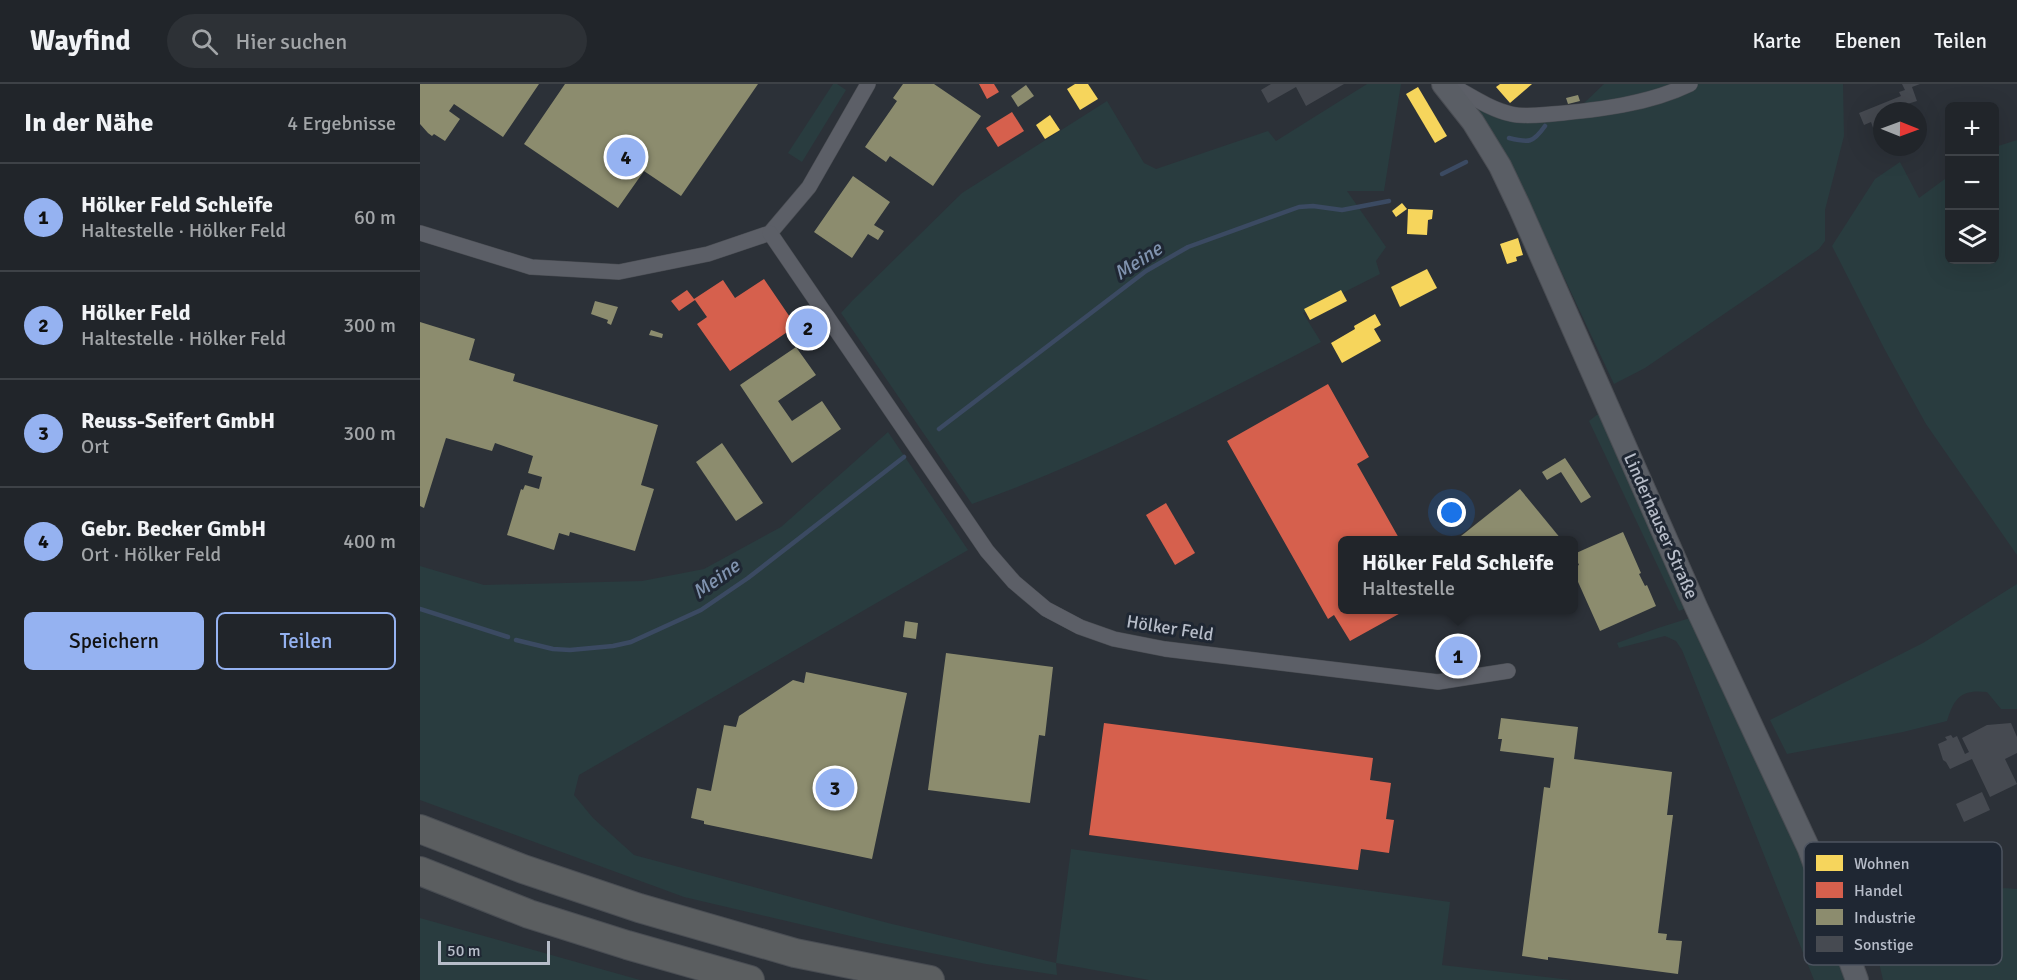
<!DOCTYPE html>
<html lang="de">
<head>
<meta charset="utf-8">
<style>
	body { margin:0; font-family:Signika,sans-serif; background:#2d3136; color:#f1f3f6 }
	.controls { position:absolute; right:18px; top:18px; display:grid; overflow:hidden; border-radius:9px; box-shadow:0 6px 24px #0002 }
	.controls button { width:54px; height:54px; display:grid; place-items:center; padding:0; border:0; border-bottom:2px solid #3e4247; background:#21252a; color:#f1f3f6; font:30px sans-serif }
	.compass { position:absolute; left:1453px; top:18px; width:54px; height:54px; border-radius:50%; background:#21252a; box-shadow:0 6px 24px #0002; rotate:91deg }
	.scale { position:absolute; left:18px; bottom:15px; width:112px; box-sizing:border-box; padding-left:6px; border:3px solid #b7bdc9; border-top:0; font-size:16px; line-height:21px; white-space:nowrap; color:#b7bdc9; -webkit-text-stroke:4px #1f2733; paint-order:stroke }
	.you { position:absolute; left:1032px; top:429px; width:21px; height:21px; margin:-15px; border:4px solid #fff; border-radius:50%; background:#1a73e8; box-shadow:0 0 0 9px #1a73e833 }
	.badge { display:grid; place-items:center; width:39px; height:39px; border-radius:50%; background:#95b2f1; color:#111; font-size:20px; font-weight:700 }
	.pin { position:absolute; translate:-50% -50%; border:3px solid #fff; box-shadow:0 2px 6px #0006 }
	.popup { position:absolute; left:918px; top:452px; width:240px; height:78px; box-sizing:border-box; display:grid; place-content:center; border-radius:9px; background:#21252a; filter:drop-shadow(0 2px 4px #0005); font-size:20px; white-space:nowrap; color:#a2a5a8 }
	.popup b { font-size:22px; color:#f1f3f6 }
	.popup::after { content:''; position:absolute; left:50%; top:100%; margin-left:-12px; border:12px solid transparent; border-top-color:#21252a }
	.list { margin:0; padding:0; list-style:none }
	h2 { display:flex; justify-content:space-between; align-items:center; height:78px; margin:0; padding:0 24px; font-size:26px }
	h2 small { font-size:20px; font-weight:400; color:#a2a5a8 }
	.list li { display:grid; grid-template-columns:39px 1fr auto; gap:18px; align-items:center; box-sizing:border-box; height:108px; padding:0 24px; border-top:2px solid #3e4247 }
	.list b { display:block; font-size:22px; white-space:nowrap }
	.list p { margin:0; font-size:20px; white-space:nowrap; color:#a2a5a8 }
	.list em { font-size:20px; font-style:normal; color:#a2a5a8 }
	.actions { display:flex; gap:12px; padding:18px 24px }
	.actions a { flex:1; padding:14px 0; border:2px solid #95b2f1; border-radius:9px; text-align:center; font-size:21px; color:#95b2f1 }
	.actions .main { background:#95b2f1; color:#111 }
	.icon { flex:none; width:33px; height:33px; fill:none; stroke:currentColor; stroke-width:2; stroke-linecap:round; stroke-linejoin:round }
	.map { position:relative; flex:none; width:1597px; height:896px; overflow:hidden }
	header { display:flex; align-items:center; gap:36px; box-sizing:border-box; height:84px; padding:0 30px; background:#21252a; border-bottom:2px solid #3e4247 }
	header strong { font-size:28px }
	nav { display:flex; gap:33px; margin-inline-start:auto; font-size:21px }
	.search { width:420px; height:54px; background:#2d3136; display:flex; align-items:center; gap:15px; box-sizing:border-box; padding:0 21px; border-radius:33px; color:#a2a5a8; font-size:22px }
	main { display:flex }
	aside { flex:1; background:#21252a }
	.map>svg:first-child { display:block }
</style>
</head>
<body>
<header>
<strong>Wayfind</strong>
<div class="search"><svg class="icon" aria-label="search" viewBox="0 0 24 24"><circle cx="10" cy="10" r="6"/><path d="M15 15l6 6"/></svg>Hier suchen</div>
<nav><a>Karte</a><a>Ebenen</a><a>Teilen</a></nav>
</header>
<main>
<aside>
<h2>In der Nähe<small>4 Ergebnisse</small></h2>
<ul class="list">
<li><span class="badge">1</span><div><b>Hölker Feld Schleife</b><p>Haltestelle · Hölker Feld</p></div><em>60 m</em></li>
<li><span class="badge">2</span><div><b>Hölker Feld</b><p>Haltestelle · Hölker Feld</p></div><em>300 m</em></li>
<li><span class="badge">3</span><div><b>Reuss-Seifert GmbH</b><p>Ort</p></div><em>300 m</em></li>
<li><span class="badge">4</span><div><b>Gebr. Becker GmbH</b><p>Ort · Hölker Feld</p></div><em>400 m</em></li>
</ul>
<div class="actions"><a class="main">Speichern</a><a>Teilen</a></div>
</aside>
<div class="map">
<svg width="1597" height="896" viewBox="0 0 1597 896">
	<rect width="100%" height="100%" fill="#2c3138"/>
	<!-- green -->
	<g fill="#293c3f">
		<polygon points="413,0 417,0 426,6 382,78 368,69"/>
		<path d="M947,0H981L964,107H927L966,163L956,177L960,190L883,229L901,258C789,316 671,378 552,420L421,229L432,217L542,109L687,17L724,79L736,85L848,47L856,57Z"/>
		<polygon points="1184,0 1423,0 1424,52 1405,126 1405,157 1399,165 1225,284 1194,300 1112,125 1040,9 1068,28 1162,21"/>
		<polygon points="1597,56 1597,471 1506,340 1465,266 1412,162 1455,95 1480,78 1499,114 1529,92 1530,176 1574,176 1575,63"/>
		<polygon points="1182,327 1269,523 1259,527 1169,337"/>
		<polygon points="468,348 548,466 159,691 154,711 173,734 214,771 468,839 636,879 651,765 1030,818 1022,881 1151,896 729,896 636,879 637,891 566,880 456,858 264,813 0,716 0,482 64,501 222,497 284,485 361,443"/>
		<path d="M1597,500V625H1581L1567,608C1541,605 1534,614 1527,637L1483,648L1367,670L1350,636L1503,559Z"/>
		<polygon points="1273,533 1379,768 1427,896 1394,896 1262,566 1256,557 1245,552 1199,564 1197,559 1238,544"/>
		<polygon points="1584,804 1597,805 1597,896 1463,896 1449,835 1492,832 1534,823"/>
		<polygon points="0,834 220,896 0,896"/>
	</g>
	<!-- homes -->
	<g fill="#f6d55c">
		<polygon points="655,0 668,0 678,15 660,26 647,5"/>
		<polygon points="1080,0 1112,0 1090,19 1076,3"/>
		<polygon points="998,3 1027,52 1015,59 986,10"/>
		<polygon points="630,31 640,46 625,55 616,41"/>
		<polygon points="982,119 987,125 976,133 972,127"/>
		<polygon points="988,125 1013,126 1012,135 1008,136 1007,151 987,150"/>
		<polygon points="1098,154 1103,171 1096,173 1097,177 1087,180 1080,160"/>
		<polygon points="1007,185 1017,204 980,223 971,203"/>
		<polygon points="921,206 927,217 890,236 884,225"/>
		<polygon points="955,230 961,241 954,245 961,257 922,279 911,259 935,245 934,242"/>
	</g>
	<!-- shops -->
	<g fill="#d6604d">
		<polygon points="559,0 574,0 579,8 567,15"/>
		<polygon points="592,28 604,47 578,63 566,44"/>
		<polygon points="344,195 376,242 310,287 277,240 287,233 275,216 259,227 251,217 267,206 274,215 303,196 315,214"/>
		<polygon points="908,300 949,373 937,380 980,456 922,456 922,526 986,526 930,557 914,531 908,535 807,357"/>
		<polygon points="746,419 775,469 755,481 726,431"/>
		<polygon points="684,639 953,674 950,696 971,699 966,735 974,736 969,769 941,765 938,786 669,751"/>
	</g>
	<!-- industry -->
	<g fill="#8c8c6e">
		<polygon points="0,0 119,0 83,53 34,20 29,27 40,35 25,57 14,50 12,52 8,49 0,40"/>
		<polygon points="145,0 338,0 261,112 224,87 198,124 104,60"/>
		<polygon points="483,0 514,0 561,32 513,102 470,72 466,78 445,63 477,17 473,14"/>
		<polygon points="606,1 614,12 598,23 591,12"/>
		<polygon points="1158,11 1160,17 1148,20 1146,14"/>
		<polygon points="433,92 470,118 454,141 464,147 458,156 448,150 432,174 394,148"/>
		<polygon points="175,217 198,223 191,241 187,239 188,236 171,230"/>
		<polygon points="0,238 55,255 49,276 95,290 93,297 238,341 221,401 234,405 215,467 150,448 149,452 139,449 134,466 87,451 101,405 103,406 105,401 119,405 122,393 108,389 113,372 75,359 72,367 26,354 4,424 0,422"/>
		<polygon points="231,246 243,250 242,254 229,251"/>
		<polygon points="376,263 396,291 358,317 372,337 402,317 421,345 372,379 320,301"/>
		<polygon points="302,359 343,419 316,437 276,378"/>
		<polygon points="1145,374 1171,413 1161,419 1141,388 1127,396 1122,388"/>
		<polygon points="1100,405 1141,455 1138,456 1036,456"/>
		<polygon points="1203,448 1221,489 1219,490 1225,502 1227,501 1236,522 1180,547 1154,489 1154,483 1159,481 1154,470"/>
		<polygon points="485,537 498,539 496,555 483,553"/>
		<polygon points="526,569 633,583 625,652 619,651 610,719 508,706"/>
		<polygon points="386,588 487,609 452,775 284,740 284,737 271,734 277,704 291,707 304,641 316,643 319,632 373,596 384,599"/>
		<polygon points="1081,634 1158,643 1154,675 1252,688 1247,731 1253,731 1238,849 1247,850 1246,856 1262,857 1258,890 1128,873 1128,876 1102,872 1124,703 1130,704 1134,674 1080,667 1082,655 1078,655"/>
	</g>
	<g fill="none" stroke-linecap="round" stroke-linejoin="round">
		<!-- stream -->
		<g stroke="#3b4a62" stroke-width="4.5">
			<path d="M1089,54C1109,59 1113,59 1125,42"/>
			<polyline points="1022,90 1046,78"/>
			<polyline points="519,345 726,187 768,163 879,123 893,122 922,126 969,117"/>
			<polyline points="0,525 88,553"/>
			<polyline points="96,556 133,565 150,566 193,562 211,558 281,526 328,494 484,373"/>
		</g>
	</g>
	<!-- building -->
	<g fill="#464a51">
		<polygon points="851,0 924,0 886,22 876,3 848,19 841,6"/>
		<polygon points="1482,0 1500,0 1492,3 1497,17 1484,21 1487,27 1462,27 1462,49 1456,52 1451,38 1444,41 1439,29 1481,12 1479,8 1485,6"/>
		<polygon points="1591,639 1597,653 1597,669 1585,675 1597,700 1570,713 1552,675 1530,685 1526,678 1523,676 1518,660 1527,656 1525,653 1531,651 1533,654 1537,652 1545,670 1549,668 1542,654 1567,641"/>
		<polygon points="1562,708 1570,726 1544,738 1536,720"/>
	</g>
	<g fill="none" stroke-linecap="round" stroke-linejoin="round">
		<!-- minor casing -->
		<g stroke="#4a4d53" stroke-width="16">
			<g id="minor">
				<path d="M1029,0C1048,10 1069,25 1091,30C1104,33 1119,31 1132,30C1178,26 1229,20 1270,0"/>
				<polyline points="0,149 111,183 199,188 288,170 350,149 389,103 448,0"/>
				<polyline points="350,149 567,467 594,498 626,525 660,543 694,555 745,565 1018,598 1088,587"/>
			</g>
		</g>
		<!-- secondary casing -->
		<g stroke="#4a4d53" stroke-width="24">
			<polyline id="secondary" points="1023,0 1053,38 1080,82 1099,122 1277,525 1389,765 1437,896"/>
		</g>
		<!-- motorway casing -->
		<g stroke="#494d53" stroke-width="30">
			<g id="motorway">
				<polyline points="0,745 103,785 219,824 375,869 510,896"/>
				<polyline points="0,787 109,830 207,861 330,896"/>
			</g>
		</g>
		<!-- minor -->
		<use href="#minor" stroke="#5c5f67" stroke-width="15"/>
		<!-- secondary -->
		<use href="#secondary" stroke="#5a5e65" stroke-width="22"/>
		<!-- motorway -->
		<use href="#motorway" stroke="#5b5e60" stroke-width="28"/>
	</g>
	<g text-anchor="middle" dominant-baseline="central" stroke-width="6" stroke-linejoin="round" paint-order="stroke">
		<!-- street labels -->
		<g font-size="18" fill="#b7bdc9" stroke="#1f2733">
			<text transform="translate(1241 442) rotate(66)">Linderhauser Straße</text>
			<text transform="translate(750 544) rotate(9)">Hölker Feld</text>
		</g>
		<!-- water labels -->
		<g font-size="20" font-style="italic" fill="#8093af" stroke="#1f2733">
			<text transform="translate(718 177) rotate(-33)">Meine</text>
			<text transform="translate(296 495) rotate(-36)">Meine</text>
		</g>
	</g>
	<!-- legend -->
	<rect x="1384" y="758" width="198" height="123" rx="9" fill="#1f2733" stroke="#4d5460" stroke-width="1.5"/>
	<rect x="1396" y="771" width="27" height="16" fill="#f6d55c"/>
	<rect x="1396" y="798" width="27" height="16" fill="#d6604d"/>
	<rect x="1396" y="825" width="27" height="16" fill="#8c8c6e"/>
	<rect x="1396" y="852" width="27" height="16" fill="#464a51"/>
	<g font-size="16" fill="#b7bdc9">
		<text x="1434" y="785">Wohnen</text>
		<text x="1434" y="812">Handel</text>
		<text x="1434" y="839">Industrie</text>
		<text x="1434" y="866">Sonstige</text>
	</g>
</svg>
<div class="controls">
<button>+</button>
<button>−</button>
<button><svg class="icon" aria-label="layers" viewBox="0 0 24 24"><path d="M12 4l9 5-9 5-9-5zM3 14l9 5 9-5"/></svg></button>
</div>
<svg class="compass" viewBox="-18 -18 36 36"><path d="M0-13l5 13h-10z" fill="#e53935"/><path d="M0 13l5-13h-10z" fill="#a2a5a8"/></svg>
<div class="scale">50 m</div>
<div class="you"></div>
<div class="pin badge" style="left:1038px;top:572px">1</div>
<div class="popup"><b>Hölker Feld Schleife</b>Haltestelle</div>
<div class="pin badge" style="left:388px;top:244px">2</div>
<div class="pin badge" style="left:415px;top:704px">3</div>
<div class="pin badge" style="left:206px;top:73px">4</div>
</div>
</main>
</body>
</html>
